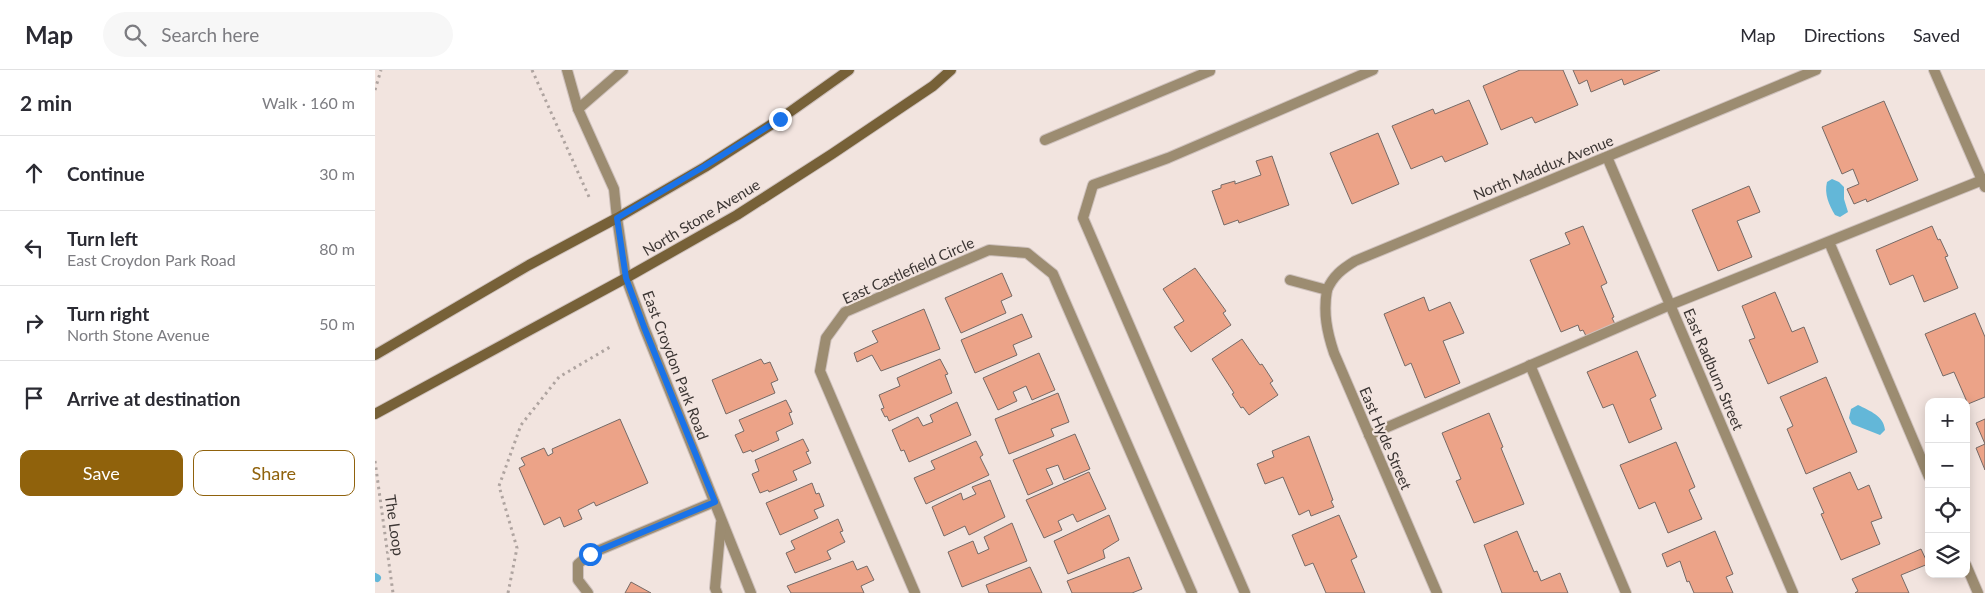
<!DOCTYPE html>
<html lang="en">
<head>
<meta charset="utf-8">
<style>
	body { margin:0; font-family:Lato,sans-serif; background:#f7f7f7; color:#2b2b33 }
	.controls { position:absolute; right:15px; bottom:15px; display:grid; overflow:hidden; border-radius:10px; box-shadow:0 2px 12px #0003 }
	.controls button { width:45px; height:45px; display:grid; place-items:center; padding:0; border:0; border-bottom:1px solid #e1e1e2; background:#fff; color:#2b2b33; font:25px sans-serif }
	.stop { position:absolute; width:15px; height:15px; margin:-11px; border:4px solid #1a73e8; border-radius:50%; background:#fff }
	.stop.end { background:#1a73e8; border-color:#fff; box-shadow:0 1px 5px #0008 }
	.list { margin:0; padding:0; list-style:none }
	h2 { display:flex; justify-content:space-between; align-items:center; height:65px; margin:0; padding:0 20px; font-size:21px }
	h2 small { font-size:16px; font-weight:400; color:#7c7c81 }
	.list li { display:grid; grid-template-columns:32px 1fr auto; gap:15px; align-items:center; box-sizing:border-box; height:75px; padding:0 20px; border-top:1px solid #e1e1e2 }
	.list b { display:block; font-size:19px; white-space:nowrap }
	.list p { margin:0; font-size:16px; white-space:nowrap; color:#7c7c81 }
	.list em { font-size:16px; font-style:normal; color:#7c7c81 }
	.actions { display:flex; gap:10px; padding:15px 20px }
	.actions a { flex:1; padding:11px 0; border:1px solid #90620c; border-radius:10px; text-align:center; font-size:18px; color:#90620c }
	.actions .main { background:#90620c; color:#fff }
	.icon { flex:none; width:28px; height:28px; fill:none; stroke:currentColor; stroke-width:2; stroke-linecap:round; stroke-linejoin:round }
	.map { position:relative; flex:none; width:1610px; height:523px; overflow:hidden }
	header { display:flex; align-items:center; gap:30px; box-sizing:border-box; height:70px; padding:0 25px; background:#fff; border-bottom:1px solid #e1e1e2 }
	header strong { font-size:24px }
	nav { display:flex; gap:28px; margin-inline-start:auto; font-size:18px }
	.search { width:350px; height:45px; background:#f7f7f7; display:flex; align-items:center; gap:12px; box-sizing:border-box; padding:0 18px; border-radius:28px; color:#7c7c81; font-size:19px }
	main { display:flex }
	aside { flex:1; background:#fff }
	.map>svg:first-child { display:block }
</style>
</head>
<body>
<header>
<strong>Map</strong>
<div class="search"><svg class="icon" aria-label="search" viewBox="0 0 24 24"><circle cx="10" cy="10" r="6"/><path d="M15 15l6 6"/></svg>Search here</div>
<nav><a>Map</a><a>Directions</a><a>Saved</a></nav>
</header>
<main>
<aside>
<h2>2 min<small>Walk · 160 m</small></h2>
<ul class="list">
<li><svg class="icon" aria-label="ahead" viewBox="0 0 24 24"><path d="M12 20V5M6 11l6-6 6 6"/></svg><div><b>Continue</b></div><em>30 m</em></li>
<li><svg class="icon" aria-label="left" viewBox="0 0 24 24"><path d="M17 20v-9H6M10 6l-5 5 5 5"/></svg><div><b>Turn left</b><p>East Croydon Park Road</p></div><em>80 m</em></li>
<li><svg class="icon" aria-label="right" viewBox="0 0 24 24"><path d="M7 20v-9h11M14 6l5 5-5 5"/></svg><div><b>Turn right</b><p>North Stone Avenue</p></div><em>50 m</em></li>
<li><svg class="icon" aria-label="arrive" viewBox="0 0 24 24"><path d="M6 21V4h12l-3 4 3 4H6"/></svg><div><b>Arrive at destination</b></div></li>
</ul>
<div class="actions"><a class="main">Save</a><a>Share</a></div>
</aside>
<div class="map">
<svg width="1610" height="523" viewBox="0 0 1610 523">
	<rect width="100%" height="100%" fill="#f2e4df"/>
	<!-- water -->
	<g fill="#63b7d8">
		<path d="M1457,109L1464,112L1469,117V129L1473,142L1465,147L1460,145C1454,135 1449,124 1452,112Z"/>
		<path d="M1483,335C1495,341 1509,346 1510,360L1505,365L1477,354L1474,348L1476,339Z"/>
	</g>
	<g fill="none" stroke-linecap="round" stroke-linejoin="round">
		<!-- stream -->
		<polyline stroke="#63b7d8" stroke-width="8" points="0,507 2,508"/>
	</g>
	<!-- building -->
	<g fill="#eca388" stroke="#766a66">
		<polygon points="1145,0 1188,0 1203,35 1160,53 1157,47 1126,60 1108,16"/>
		<polygon points="1198,0 1285,0 1249,15 1247,9 1216,22 1212,10 1204,14"/>
		<polygon points="1094,30 1113,74 1070,92 1067,86 1036,99 1017,56 1058,39 1060,44"/>
		<polygon points="1509,31 1543,110 1492,132 1491,129 1479,134 1472,119 1484,114 1478,99 1467,104 1447,57"/>
		<polygon points="1003,63 1024,114 977,134 955,83"/>
		<polygon points="897,86 914,135 864,153 863,150 849,155 837,121 846,118 846,115 860,111 860,114 886,105 881,91"/>
		<polygon points="1374,116 1385,142 1362,151 1377,187 1343,201 1317,140"/>
		<polygon points="1208,156 1232,213 1226,216 1239,247 1237,248 1240,254 1211,266 1208,260 1205,261 1203,255 1186,262 1155,190 1195,174 1190,163"/>
		<polygon points="1557,156 1563,170 1565,169 1573,186 1570,187 1583,218 1549,232 1538,205 1515,215 1501,180"/>
		<polygon points="820,198 851,241 848,243 856,255 816,282 799,257 809,251 788,219"/>
		<polygon points="627,203 637,226 626,231 631,243 586,263 570,228"/>
		<polygon points="1400,222 1417,262 1429,257 1443,292 1393,314 1374,270 1380,268 1367,236"/>
		<polygon points="1049,227 1054,241 1075,232 1089,263 1068,271 1085,313 1050,328 1036,293 1030,296 1009,244"/>
		<polygon points="549,239 565,279 506,301 497,285 482,292 479,283 503,272 497,261"/>
		<polygon points="1600,243 1610,267 1610,327 1593,334 1579,302 1568,306 1550,264"/>
		<polygon points="647,244 657,267 638,275 642,285 600,303 586,270"/>
		<polygon points="867,269 885,295 887,294 898,311 895,313 903,325 874,345 868,337 866,338 857,324 859,323 837,289"/>
		<polygon points="1262,281 1281,326 1275,329 1287,359 1254,373 1238,334 1228,338 1212,302"/>
		<polygon points="664,283 680,320 657,330 651,316 638,322 642,331 623,340 608,308"/>
		<polygon points="386,289 389,294 395,292 403,310 396,313 400,323 351,344 337,310"/>
		<polygon points="565,289 573,304 570,305 577,323 514,351 512,346 510,347 506,339 509,338 504,325 525,316 522,308"/>
		<polygon points="1451,307 1482,382 1431,404 1412,359 1418,356 1405,327"/>
		<polygon points="683,323 694,352 676,359 679,366 634,384 620,349"/>
		<polygon points="411,330 417,342 414,343 418,354 401,362 404,370 377,382 376,380 368,383 360,365 369,361 364,350"/>
		<polygon points="582,332 596,365 534,392 529,380 526,381 517,360 543,347 548,356 558,352 555,345"/>
		<polygon points="1114,343 1128,377 1126,378 1149,434 1099,453 1081,411 1086,409 1067,363"/>
		<polygon points="245,349 273,413 221,436 219,432 203,440 207,449 189,457 185,447 169,455 144,398 150,395 146,388 169,378 173,386 178,383 177,379"/>
		<polygon points="1610,349 1610,400 1601,378 1610,374 1601,353"/>
		<polygon points="700,364 715,399 689,410 683,395 671,399 678,414 653,425 638,390"/>
		<polygon points="934,366 958,430 956,431 959,437 936,446 934,440 924,445 908,407 890,414 882,394 899,387 897,381"/>
		<polygon points="428,369 434,381 431,382 436,393 418,401 422,410 394,422 393,420 385,423 377,404 384,401 380,390"/>
		<polygon points="601,371 608,385 605,387 614,405 551,434 539,408 560,399 556,391"/>
		<polygon points="1301,372 1320,417 1314,420 1327,449 1293,463 1280,432 1264,439 1245,395"/>
		<polygon points="714,402 731,439 702,452 698,444 683,451 687,460 669,468 651,430"/>
		<polygon points="1475,402 1483,420 1494,415 1507,448 1496,452 1505,474 1466,490 1446,444 1449,443 1438,418"/>
		<polygon points="615,410 630,447 594,465 590,456 569,466 557,437 586,423 588,430 601,424 597,417"/>
		<polygon points="437,413 441,424 444,423 449,436 439,440 443,448 405,465 391,433"/>
		<polygon points="734,445 744,470 728,480 730,488 693,504 679,471"/>
		<polygon points="964,445 982,487 976,490 990,523 951,523 938,493 930,496 917,465"/>
		<polygon points="463,449 468,461 465,462 470,472 452,481 456,489 420,503 411,483 420,479 416,471"/>
		<polygon points="637,453 652,491 587,517 573,482 598,471 603,484 614,479 609,467"/>
		<polygon points="1142,461 1159,502 1162,501 1166,511 1185,503 1193,523 1127,523 1109,475"/>
		<polygon points="1340,461 1358,504 1351,507 1358,523 1319,523 1314,511 1312,512 1305,491 1292,497 1287,484"/>
		<polygon points="1546,479 1553,494 1526,505 1534,523 1480,523 1483,521 1477,509"/>
		<polygon points="754,487 767,519 757,523 697,523 692,511"/>
		<polygon points="478,491 482,500 492,496 499,510 486,516 489,523 416,523 412,516"/>
		<polygon points="655,497 667,523 614,523 611,515"/>
		<polygon points="256,512 276,523 250,523"/>
	</g>
	<g fill="none" stroke-linecap="round" stroke-linejoin="round">
		<!-- lane casing -->
		<g stroke="#cec1bd" stroke-width="12">
			<g id="lane">
				<polyline points="192,0 203,39 239,119 242,148"/>
				<polyline points="203,39 248,0"/>
				<polyline points="670,70 835,1"/>
				<polyline points="1454,172 1554,407"/>
				<polyline points="1155,295 1251,523"/>
				<polyline points="994,365 1295,235 1610,109"/>
				<polyline points="1591,495 1603,523"/>
				<polyline points="213,523 203,510 203,494 215,484 339,432"/>
				<polyline points="870,523 708,148 718,115 793,88 998,0"/>
			</g>
		</g>
		<!-- street casing -->
		<g stroke="#cec1bd" stroke-width="12">
			<g id="street">
				<polyline points="1559,0 1610,117"/>
				<polyline points="1232,87 1418,523"/>
				<polyline points="242,148 251,208 269,257 376,523"/>
				<path d="M915,210L952,220C958,206 967,199 980,191L1441,0"/>
				<path d="M952,220C948,243 952,262 959,283L1062,523"/>
				<polyline points="342,523 340,518 346,453"/>
				<polyline points="540,523 445,301 451,268 470,242 614,180 652,183 678,204 817,523"/>
			</g>
		</g>
		<!-- secondary casing -->
		<g stroke="#cec1bd" stroke-width="12">
			<g id="secondary">
				<polyline points="0,285 154,195 242,148 330,97 405,49 474,0"/>
				<polyline points="0,344 251,208 362,145 457,84 558,16 576,0"/>
			</g>
		</g>
		<!-- path -->
		<g stroke="#afa4a0" stroke-width="3" stroke-dasharray="2.5 4" stroke-linecap="butt">
			<polyline points="157,0 215,129"/>
			<polyline points="0,20 6,0"/>
			<polyline points="0,391 18,523"/>
			<polyline points="133,523 142,478 124,416 146,355 184,307 235,277"/>
		</g>
		<!-- lane -->
		<use href="#lane" stroke="#9c8c71" stroke-width="10"/>
		<!-- street -->
		<use href="#street" stroke="#9c8c71" stroke-width="10"/>
		<!-- secondary -->
		<use href="#secondary" stroke="#776138" stroke-width="10"/>
	</g>
	<g fill="none" stroke-linecap="round" stroke-linejoin="round">
		<!-- route -->
		<polyline stroke="#1a73e8" stroke-width="6" points="215,484 340,432 269,257 251,208 242,148 330,96 405,49"/>
	</g>
	<g text-anchor="middle" dominant-baseline="central" stroke-width="4.5" stroke-linejoin="round" paint-order="stroke">
		<!-- street labels -->
		<g font-size="15" fill="#3c3634" stroke="#f2e4df">
			<text transform="translate(1168 97) rotate(-22)">North Maddux Avenue</text>
			<text transform="translate(326 147) rotate(-31)">North Stone Avenue</text>
			<text transform="translate(533 200) rotate(-24)">East Castlefield Circle</text>
			<text transform="translate(301 295) rotate(69)">East Croydon Park Road</text>
			<text transform="translate(1339 299) rotate(67)">East Radburn Street</text>
			<text transform="translate(1011 368) rotate(67)">East Hyde Street</text>
			<text transform="translate(20 455) rotate(82)">The Loop</text>
		</g>
	</g>
</svg>
<div class="controls">
<button>+</button>
<button>−</button>
<button><svg class="icon" aria-label="locate" viewBox="0 0 24 24"><circle cx="12" cy="12" r="6"/><path d="M12 2v4M12 18v4M2 12h4M18 12h4"/></svg></button>
<button><svg class="icon" aria-label="layers" viewBox="0 0 24 24"><path d="M12 4l9 5-9 5-9-5zM3 14l9 5 9-5"/></svg></button>
</div>
<div class="stop" style="left:215px;top:484px"></div>
<div class="stop end" style="left:405px;top:49px"></div>
</div>
</main>
</body>
</html>
